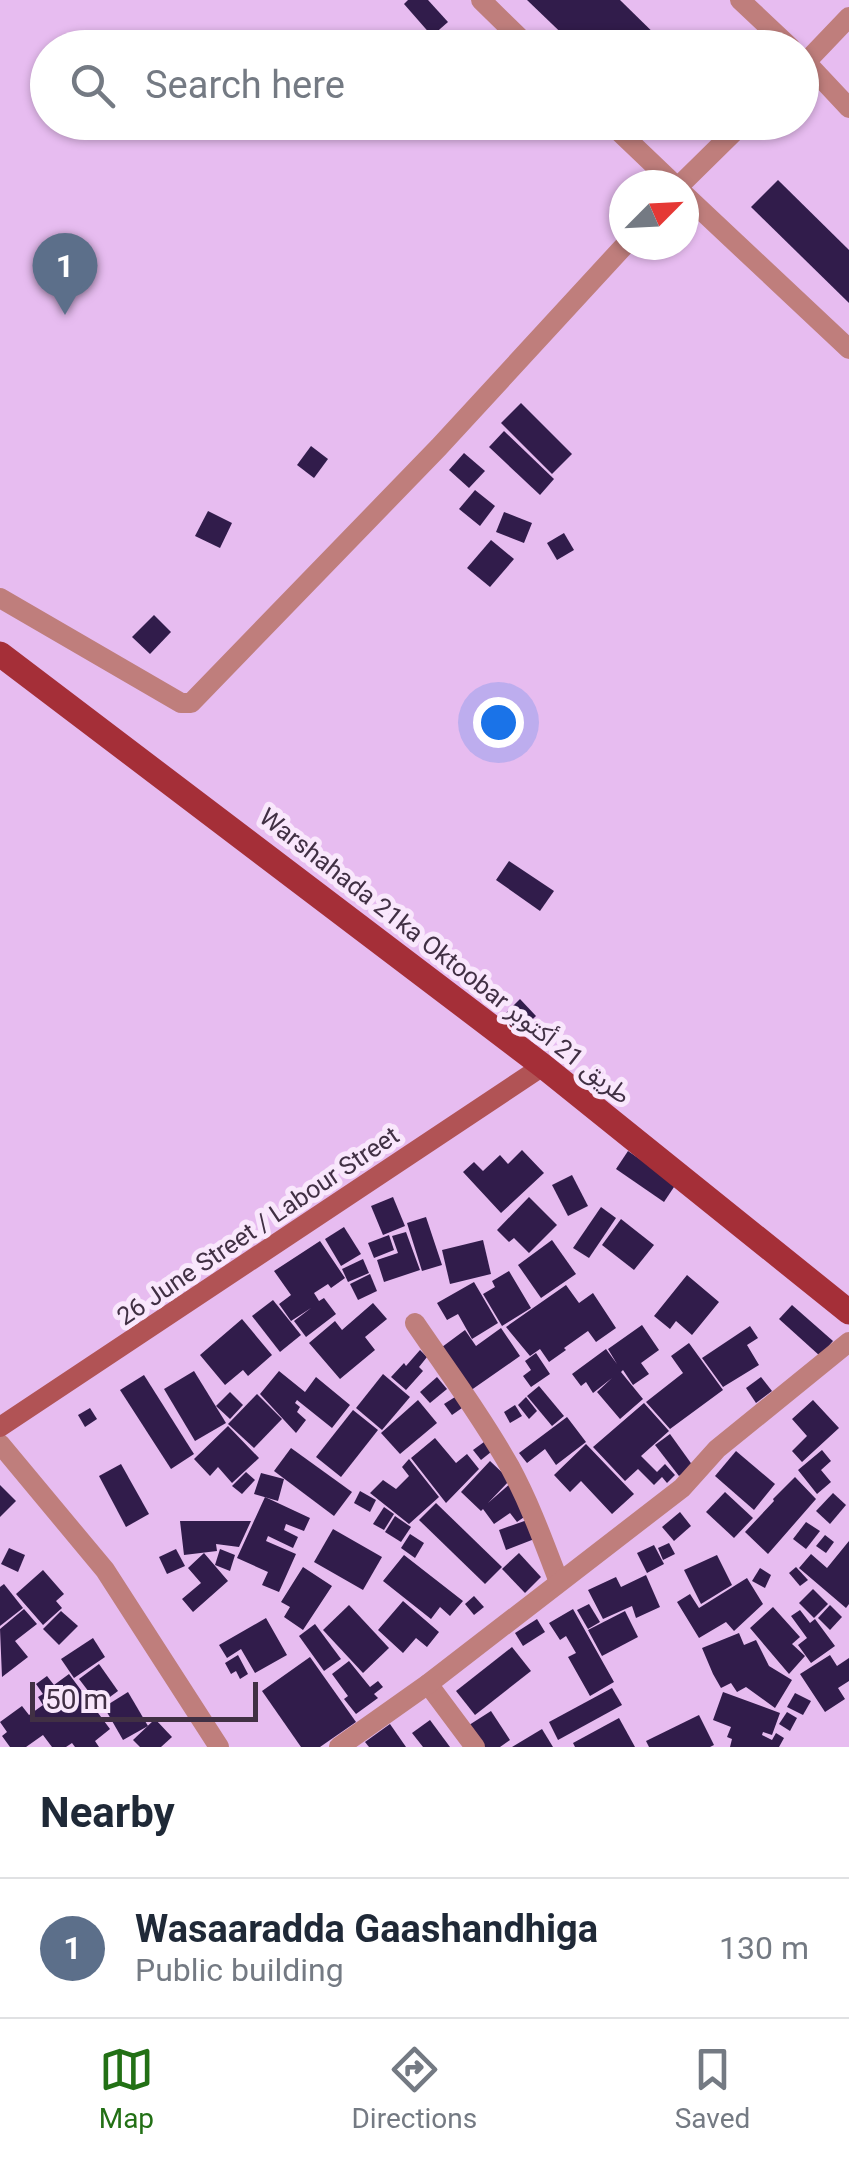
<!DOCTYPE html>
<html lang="en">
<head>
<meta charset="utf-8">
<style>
	body { margin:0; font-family:Roboto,"Noto Sans Arabic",sans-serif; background:#f6f6f7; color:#1f2937 }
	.compass { position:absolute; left:609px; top:170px; width:90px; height:90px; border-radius:50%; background:#fff; box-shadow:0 2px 8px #0004; rotate:66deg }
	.scale { position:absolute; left:30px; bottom:25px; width:228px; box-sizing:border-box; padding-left:10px; border:5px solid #413044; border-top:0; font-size:28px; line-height:35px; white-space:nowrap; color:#413044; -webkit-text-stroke:8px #f9e7fc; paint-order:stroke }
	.you { position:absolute; left:498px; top:722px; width:35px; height:35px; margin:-25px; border:8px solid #fff; border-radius:50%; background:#1a73e8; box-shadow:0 0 0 15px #1a73e833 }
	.badge { display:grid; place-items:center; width:65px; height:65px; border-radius:50%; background:#227015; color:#fff; font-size:32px; font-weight:700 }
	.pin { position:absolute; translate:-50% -82px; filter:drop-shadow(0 2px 5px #0008) }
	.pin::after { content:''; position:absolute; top:52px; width:35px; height:30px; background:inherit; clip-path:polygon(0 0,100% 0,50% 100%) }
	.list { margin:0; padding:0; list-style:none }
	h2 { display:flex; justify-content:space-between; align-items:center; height:130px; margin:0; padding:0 40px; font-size:42px }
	h2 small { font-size:32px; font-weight:400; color:#747a83 }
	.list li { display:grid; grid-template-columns:65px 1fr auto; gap:30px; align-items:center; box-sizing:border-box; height:140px; padding:0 40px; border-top:2px solid #e0e1e3 }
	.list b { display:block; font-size:38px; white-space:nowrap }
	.list p { margin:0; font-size:32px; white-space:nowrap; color:#747a83 }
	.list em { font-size:32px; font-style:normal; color:#747a83 }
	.icon { flex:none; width:55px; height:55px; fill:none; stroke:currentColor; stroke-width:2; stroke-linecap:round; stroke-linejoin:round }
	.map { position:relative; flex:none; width:849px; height:1747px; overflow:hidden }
	.search { position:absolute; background:#fff; box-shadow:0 2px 8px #0004; left:30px; right:30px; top:30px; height:110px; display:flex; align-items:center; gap:25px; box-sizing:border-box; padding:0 35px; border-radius:55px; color:#747a83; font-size:38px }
	.sheet { height:270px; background:#fff }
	nav { display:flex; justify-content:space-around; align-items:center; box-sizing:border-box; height:140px; border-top:2px solid #e0e1e3; background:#fff; font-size:28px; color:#747a83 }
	nav a { display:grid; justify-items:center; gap:5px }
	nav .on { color:#227015 }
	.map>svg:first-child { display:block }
</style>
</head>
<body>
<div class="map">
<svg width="849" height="1747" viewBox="0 0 849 1747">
	<rect width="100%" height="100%" fill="#e7bcf0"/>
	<!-- building -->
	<g fill="#311c4b">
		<polygon points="408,0 428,0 448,22 432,36 404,4"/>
		<polygon points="527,0 620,0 669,48 577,48"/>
		<polygon points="223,31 245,48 211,48"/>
		<polygon points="341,122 377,122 363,140"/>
		<polygon points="549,122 574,122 563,135"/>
		<polygon points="778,180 849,250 849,303 751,207"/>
		<polygon points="521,403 572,454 552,474 501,423"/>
		<polygon points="504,431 554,479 540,495 489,447"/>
		<polygon points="311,446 328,459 314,478 297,465"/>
		<polygon points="464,453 485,471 469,488 449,470"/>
		<polygon points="475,490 495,506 480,526 459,509"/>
		<polygon points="208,511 232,523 220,548 195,536"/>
		<polygon points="504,512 532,523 524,543 496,532"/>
		<polygon points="564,533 574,550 557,560 547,543"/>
		<polygon points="491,540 514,559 490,587 467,568"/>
		<polygon points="154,615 171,632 150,654 132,637"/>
		<polygon points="509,861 554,891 540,911 496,880"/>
		<polygon points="520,999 536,1016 515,1036 499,1020"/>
		<polygon points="522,1150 544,1173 501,1213 463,1172 474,1162 483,1171 500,1155 508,1164"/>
		<polygon points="628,1151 676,1184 664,1202 616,1169"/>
		<polygon points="572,1175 588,1206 568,1216 552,1185"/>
		<polygon points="393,1197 405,1226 383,1235 371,1206"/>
		<polygon points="529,1197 557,1225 529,1253 514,1238 509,1242 497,1230"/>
		<polygon points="601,1207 616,1218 589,1258 573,1248"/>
		<polygon points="426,1217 442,1265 422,1271 407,1223"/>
		<polygon points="621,1219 654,1245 634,1270 602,1245"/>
		<polygon points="344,1227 361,1254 341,1266 325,1239"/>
		<polygon points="406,1232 420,1270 384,1282 377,1260 398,1253 392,1236"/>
		<polygon points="389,1235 394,1250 374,1258 368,1243"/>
		<polygon points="483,1240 491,1274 450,1284 442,1250"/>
		<polygon points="552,1240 576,1274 541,1298 518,1265"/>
		<polygon points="320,1241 345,1278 331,1288 328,1284 314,1293 319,1301 324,1298 336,1314 306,1337 294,1321 311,1308 291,1321 279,1304 291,1295 274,1271"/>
		<polygon points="363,1259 369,1273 348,1282 342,1269"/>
		<polygon points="509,1271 531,1308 502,1326 483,1294 495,1287 492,1281"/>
		<polygon points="370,1274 377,1291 358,1300 350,1284"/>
		<polygon points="687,1275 719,1302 692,1335 676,1321 670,1329 654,1316"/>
		<polygon points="474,1282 498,1323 472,1339 458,1314 447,1320 437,1303"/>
		<polygon points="566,1285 579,1303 593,1293 616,1328 596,1342 588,1331 564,1348 566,1350 549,1362 540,1349 530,1356 506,1327"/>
		<polygon points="273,1300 301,1335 280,1352 252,1316"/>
		<polygon points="373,1303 387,1319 365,1337 375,1350 340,1379 309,1343 335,1321 342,1330"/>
		<polygon points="792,1305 833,1341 820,1356 779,1319"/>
		<polygon points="242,1319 272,1355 248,1376 243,1370 225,1385 200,1355"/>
		<polygon points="642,1325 659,1350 641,1363 649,1374 633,1385 623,1370 621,1372 643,1399 620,1419 597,1392 612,1378 593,1393 586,1382 581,1386 572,1374 606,1349 617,1364 608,1349"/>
		<polygon points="750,1326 758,1338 747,1345 759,1365 723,1387 702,1358"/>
		<polygon points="501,1328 520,1356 467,1393 438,1350 465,1330 476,1346"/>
		<polygon points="689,1343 723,1390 670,1429 646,1402 683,1373 671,1356"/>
		<polygon points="420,1350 427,1357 419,1367 423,1371 406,1390 391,1377 404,1363 406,1366"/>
		<polygon points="536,1353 550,1374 531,1387 523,1376 531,1370 525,1361"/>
		<polygon points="194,1371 226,1423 195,1441 164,1389"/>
		<polygon points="279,1371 305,1392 316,1377 350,1405 332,1428 297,1400 295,1403 300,1407 297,1412 306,1420 296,1433 260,1394"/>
		<polygon points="383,1374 410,1397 382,1430 356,1408"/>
		<polygon points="144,1375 194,1454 171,1469 120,1390"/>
		<polygon points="437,1377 447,1389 430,1403 420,1392"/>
		<polygon points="761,1377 772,1391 756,1403 746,1388"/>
		<polygon points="539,1386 564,1416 552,1426 527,1396"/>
		<polygon points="230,1392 243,1405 230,1419 216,1406"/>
		<polygon points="257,1394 282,1419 254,1448 228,1424"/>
		<polygon points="455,1397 462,1408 452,1415 444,1404"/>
		<polygon points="526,1397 537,1411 529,1419 518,1405"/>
		<polygon points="418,1400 437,1423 400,1454 381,1433"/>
		<polygon points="813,1400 839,1428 802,1462 792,1451 807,1436 792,1419"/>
		<polygon points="644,1403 669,1431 641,1456 657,1472 665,1464 675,1475 667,1483 662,1477 654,1485 638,1469 625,1481 593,1447"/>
		<polygon points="515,1405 522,1416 510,1423 504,1412"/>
		<polygon points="90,1408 97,1419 85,1427 78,1415"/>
		<polygon points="353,1410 378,1430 341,1477 316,1457"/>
		<polygon points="567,1417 586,1442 556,1465 545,1449 527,1463 519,1453"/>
		<polygon points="228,1426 259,1458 232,1483 218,1467 210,1476 194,1459"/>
		<polygon points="670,1434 693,1466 679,1476 655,1445"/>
		<polygon points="435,1438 456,1463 467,1454 479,1469 446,1503 411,1458"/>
		<polygon points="484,1442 491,1452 481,1460 473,1450"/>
		<polygon points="586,1444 634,1494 612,1514 581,1481 570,1492 554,1475"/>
		<polygon points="291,1448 352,1492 334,1516 274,1471"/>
		<polygon points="822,1450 831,1461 821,1470 831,1482 817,1494 798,1470"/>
		<polygon points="736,1451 775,1484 754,1510 715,1476"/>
		<polygon points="409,1459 439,1497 409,1524 370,1493 383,1480 396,1489 409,1476 402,1467"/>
		<polygon points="490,1461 510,1480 488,1503 511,1483 530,1513 517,1522 510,1513 494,1524 483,1509 481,1511 461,1492"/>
		<polygon points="121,1464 149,1514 126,1527 99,1476"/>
		<polygon points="246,1472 255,1480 242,1494 232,1486"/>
		<polygon points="261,1473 284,1479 278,1501 254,1494"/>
		<polygon points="795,1477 816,1499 768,1554 745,1532 774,1501 773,1499"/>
		<polygon points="0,1485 16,1501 0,1517"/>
		<polygon points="360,1491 376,1500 370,1512 354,1503"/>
		<polygon points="725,1492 753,1518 734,1538 706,1512"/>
		<polygon points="833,1493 846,1505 830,1524 816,1511"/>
		<polygon points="265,1497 310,1518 304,1531 286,1524 284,1530 298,1537 293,1548 268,1536 266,1541 296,1554 279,1592 262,1585 268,1572 237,1558"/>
		<polygon points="436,1503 502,1567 485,1584 419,1520"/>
		<polygon points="384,1507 394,1514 384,1530 373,1524"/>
		<polygon points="680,1512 691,1526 674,1541 662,1527"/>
		<polygon points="395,1516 411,1527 401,1542 385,1532"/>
		<polygon points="530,1519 537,1538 506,1550 499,1530"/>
		<polygon points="180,1521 251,1521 239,1547 216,1544 217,1551 184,1555"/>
		<polygon points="806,1522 820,1531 806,1549 793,1539"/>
		<polygon points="333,1529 382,1557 363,1590 314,1562"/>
		<polygon points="410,1534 424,1543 415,1558 401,1548"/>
		<polygon points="825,1535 834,1542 826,1553 816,1546"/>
		<polygon points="849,1541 849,1604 846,1608 799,1568 811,1554 827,1568"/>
		<polygon points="669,1543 675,1554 663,1560 658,1548"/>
		<polygon points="654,1545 664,1564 647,1573 637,1553"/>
		<polygon points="9,1548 25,1555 18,1572 1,1564"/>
		<polygon points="176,1549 185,1566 167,1574 159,1557"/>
		<polygon points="220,1549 235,1555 230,1571 215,1565"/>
		<polygon points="204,1553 228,1581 193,1612 182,1599 201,1583 188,1568"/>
		<polygon points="519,1553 541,1577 525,1593 502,1569"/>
		<polygon points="404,1555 463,1601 450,1616 440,1607 431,1619 383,1581"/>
		<polygon points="717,1555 732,1585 701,1604 684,1570"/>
		<polygon points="303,1567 332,1586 303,1630 284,1617 290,1607 281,1602"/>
		<polygon points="796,1567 808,1580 800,1586 789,1573"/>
		<polygon points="760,1568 771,1575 765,1588 752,1581"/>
		<polygon points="43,1570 64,1594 56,1601 62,1608 43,1625 16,1594"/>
		<polygon points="646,1575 660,1607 636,1618 632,1606 603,1619 588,1590 616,1577 621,1587"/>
		<polygon points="747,1578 763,1604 734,1631 726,1622 699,1638 677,1602 690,1594 699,1608"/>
		<polygon points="4,1584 23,1608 0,1626 0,1587"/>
		<polygon points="813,1589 828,1604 814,1618 799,1603"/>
		<polygon points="474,1596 484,1607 474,1615 465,1604"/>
		<polygon points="403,1601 439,1632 427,1647 416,1638 403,1653 378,1630"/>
		<polygon points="589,1604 600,1622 588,1629 577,1610"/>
		<polygon points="349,1605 389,1648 363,1673 323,1630"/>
		<polygon points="830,1605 842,1617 830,1630 818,1618"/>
		<polygon points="773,1607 800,1637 792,1644 805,1656 789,1674 750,1628"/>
		<polygon points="24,1609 37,1624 15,1641 28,1657 2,1677 0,1629"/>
		<polygon points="573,1609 614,1682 590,1696 568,1657 576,1653 566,1636 560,1640 549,1623"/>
		<polygon points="800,1610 810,1623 815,1619 835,1646 811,1663 798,1645 807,1638 791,1616"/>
		<polygon points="61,1611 78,1626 59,1645 43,1629"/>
		<polygon points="625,1611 638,1637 602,1656 588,1630"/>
		<polygon points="266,1618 287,1655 255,1673 241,1649 227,1658 219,1645"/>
		<polygon points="537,1619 545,1632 523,1646 515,1633"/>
		<polygon points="315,1624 341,1659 324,1671 299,1636"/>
		<polygon points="739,1633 744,1645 756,1640 769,1666 792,1680 775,1708 746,1687 737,1692 731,1683 721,1688 713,1674 702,1648"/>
		<polygon points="93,1638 105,1657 74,1678 61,1659"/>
		<polygon points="512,1647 531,1671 475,1715 456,1691"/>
		<polygon points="238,1655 248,1674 240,1679 236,1671 231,1674 225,1663"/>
		<polygon points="830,1655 837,1666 849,1658 849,1681 838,1688 845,1699 825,1712 800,1674"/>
		<polygon points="310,1657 356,1722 320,1747 301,1747 262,1691"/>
		<polygon points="349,1661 370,1687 378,1681 383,1687 374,1694 378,1698 356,1714 344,1699 348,1696 332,1674"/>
		<polygon points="99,1664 118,1691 99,1705 79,1679"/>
		<polygon points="69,1674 110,1729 95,1741 99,1747 75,1747 72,1743 66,1747 52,1747 43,1735 26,1747 10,1747 2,1736 7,1732 0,1722 22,1706 29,1715 43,1705 38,1697 43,1694 36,1684 47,1676 54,1685"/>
		<polygon points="612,1688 622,1705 558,1740 549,1722"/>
		<polygon points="128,1692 148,1726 123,1740 104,1707"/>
		<polygon points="723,1692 780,1713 772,1735 763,1732 762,1735 772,1740 776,1733 784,1738 779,1747 730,1747 732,1739 727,1737 731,1727 713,1720"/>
		<polygon points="795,1693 811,1701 803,1715 787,1707"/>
		<polygon points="491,1711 510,1740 500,1747 479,1747 466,1727"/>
		<polygon points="787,1712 797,1718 790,1731 779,1724"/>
		<polygon points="699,1715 714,1745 710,1747 649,1747 646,1741"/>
		<polygon points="619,1718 635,1747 575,1747 573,1743"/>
		<polygon points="155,1719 172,1737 161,1747 140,1747 133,1740"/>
		<polygon points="430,1720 450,1747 423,1747 412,1733"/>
		<polygon points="390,1724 406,1747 369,1747 365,1742"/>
		<polygon points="542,1729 553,1747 512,1747"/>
	</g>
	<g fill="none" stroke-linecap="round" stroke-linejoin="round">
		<!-- street -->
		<g stroke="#bf7e7c" stroke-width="20">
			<polyline points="481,0 530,48"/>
			<polyline points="740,0 791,48"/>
			<polyline points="849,17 806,62 849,108"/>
			<polyline points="609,122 675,185"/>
			<polyline points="680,185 744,122"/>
			<polyline points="684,194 849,349"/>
			<polyline points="0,598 181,703 191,703 439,447 625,245"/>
			<path d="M415,1323C447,1370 482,1417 510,1467C530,1504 544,1543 559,1582"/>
			<polyline points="0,1444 105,1570 219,1747"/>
			<polyline points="428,1684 475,1747"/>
			<polyline points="339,1747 428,1684 682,1488 717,1449 849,1342"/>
		</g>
		<!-- secondary -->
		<polyline stroke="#b15355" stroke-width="20" points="0,1427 543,1066"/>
		<!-- primary -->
		<polyline stroke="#a52f38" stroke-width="25" points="0,654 543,1066 849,1312"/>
	</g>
	<g text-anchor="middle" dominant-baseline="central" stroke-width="10" stroke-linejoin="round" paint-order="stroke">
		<!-- street labels -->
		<g font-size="25" fill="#413044" stroke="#f9e7fc">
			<text transform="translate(445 956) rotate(38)">Warshahada 21ka Oktoobar طريق 21 أكتوبر</text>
			<text transform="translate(258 1226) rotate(-34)">26 June Street / Labour Street</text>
		</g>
	</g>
</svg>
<svg class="compass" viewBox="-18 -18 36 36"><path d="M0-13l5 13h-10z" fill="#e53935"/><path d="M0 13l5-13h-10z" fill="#747a83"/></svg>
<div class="scale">50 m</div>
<div class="you"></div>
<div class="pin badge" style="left:65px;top:315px;background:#5c6f8a">1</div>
<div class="search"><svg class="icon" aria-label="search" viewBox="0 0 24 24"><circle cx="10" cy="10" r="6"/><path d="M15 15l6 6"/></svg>Search here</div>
</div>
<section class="sheet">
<h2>Nearby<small></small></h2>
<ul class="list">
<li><span class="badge" style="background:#5c6f8a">1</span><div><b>Wasaaradda Gaashandhiga</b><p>Public building</p></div><em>130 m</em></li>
</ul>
</section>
<nav>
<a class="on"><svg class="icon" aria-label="map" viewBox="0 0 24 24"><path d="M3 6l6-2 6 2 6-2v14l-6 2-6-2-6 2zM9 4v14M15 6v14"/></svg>Map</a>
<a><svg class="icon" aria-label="directions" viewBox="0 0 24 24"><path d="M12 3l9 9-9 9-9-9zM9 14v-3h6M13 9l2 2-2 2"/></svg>Directions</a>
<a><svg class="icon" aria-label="saved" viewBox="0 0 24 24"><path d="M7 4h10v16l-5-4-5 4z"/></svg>Saved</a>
</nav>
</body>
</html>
